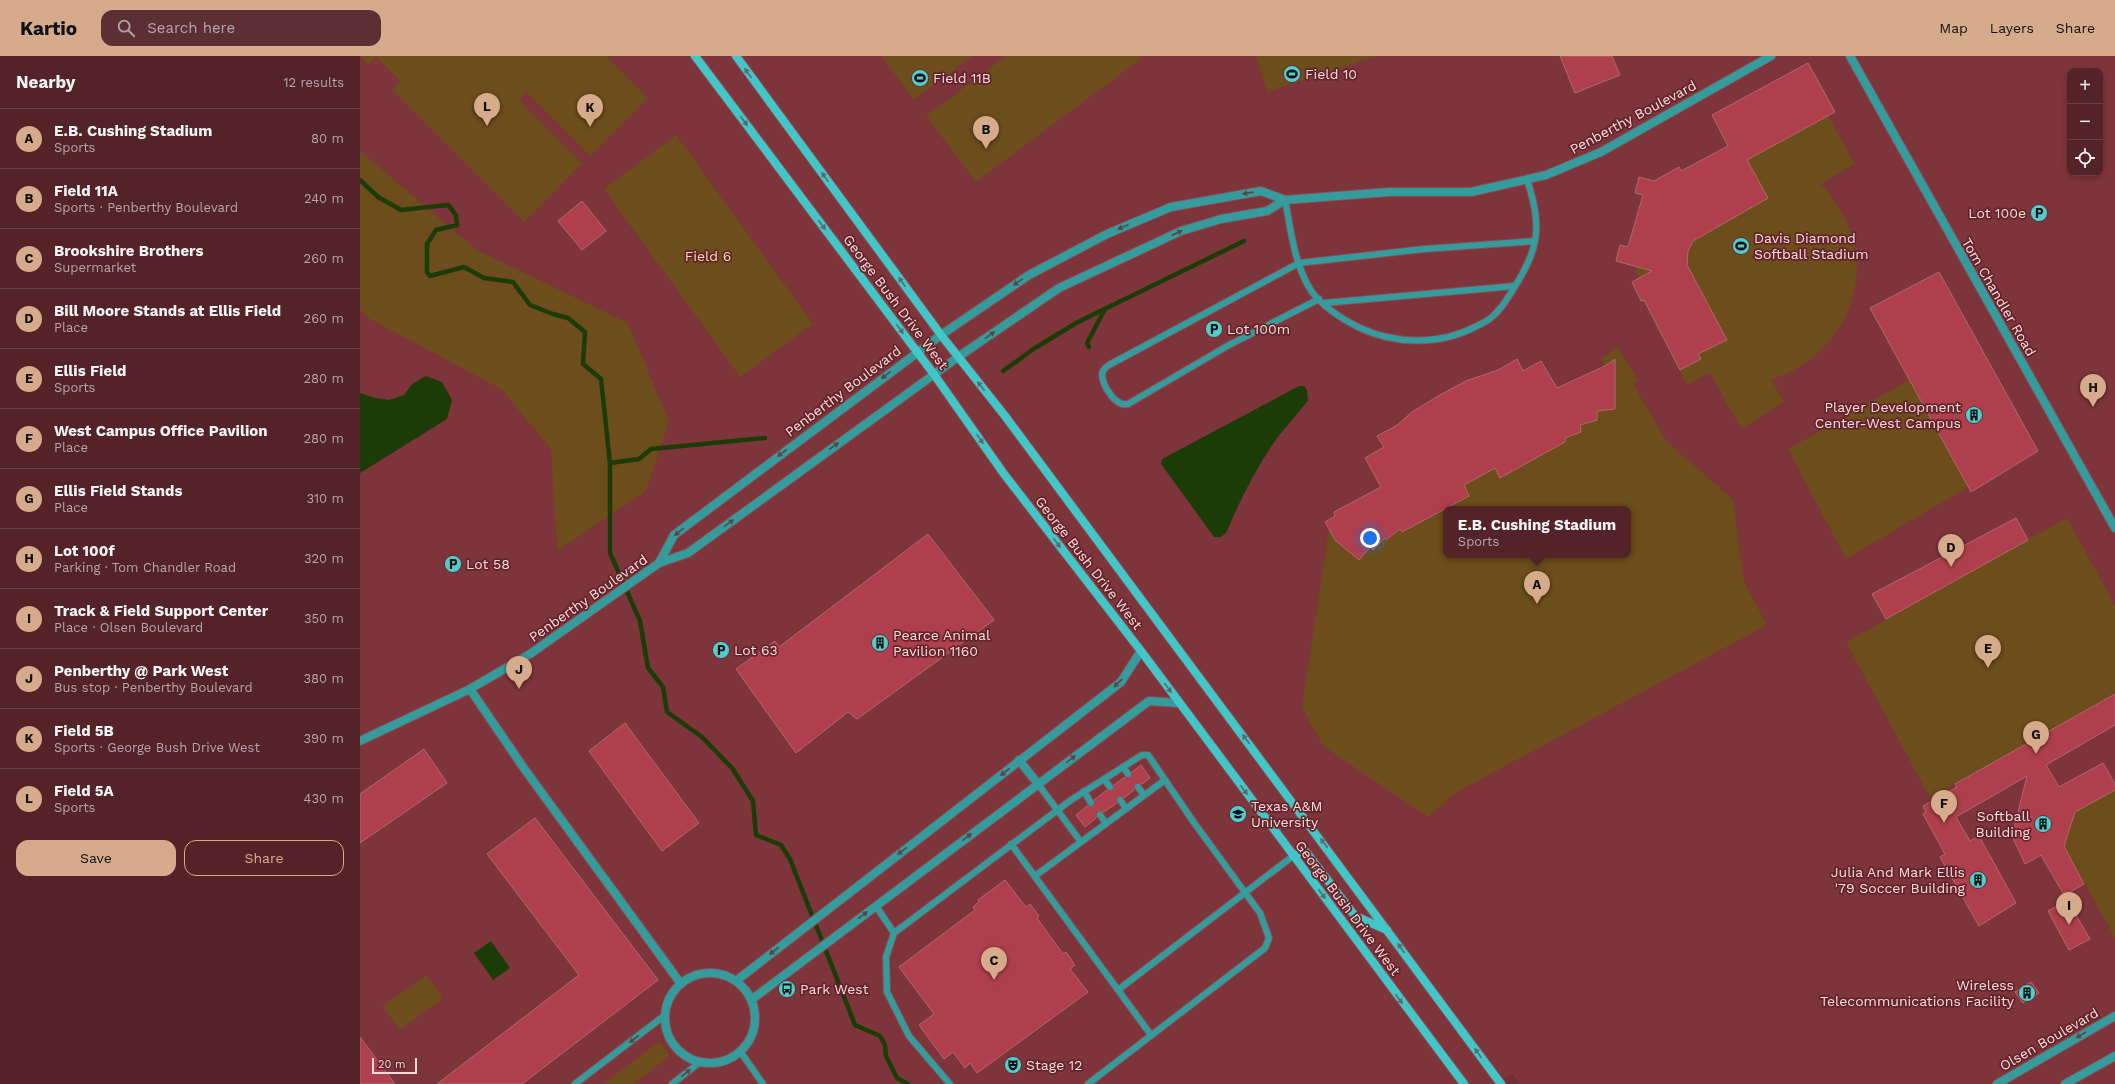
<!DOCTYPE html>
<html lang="en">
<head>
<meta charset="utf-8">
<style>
	body { margin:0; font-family:"Work Sans",sans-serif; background:#5c2f34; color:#f1f3f6 }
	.controls { position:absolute; right:12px; top:12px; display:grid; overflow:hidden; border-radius:8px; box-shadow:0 2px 6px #0003 }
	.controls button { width:36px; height:36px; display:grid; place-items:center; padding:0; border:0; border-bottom:1px solid #694045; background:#532328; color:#f1f3f6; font:20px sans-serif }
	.scale { position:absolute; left:12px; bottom:10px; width:45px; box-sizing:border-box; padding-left:4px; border:2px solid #fddbdc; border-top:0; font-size:11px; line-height:14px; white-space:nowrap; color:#fddbdc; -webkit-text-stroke:3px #63242b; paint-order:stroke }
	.you { position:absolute; left:1010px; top:482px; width:14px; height:14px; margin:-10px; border:3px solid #fff; border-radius:50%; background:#1a73e8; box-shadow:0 0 0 6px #1a73e833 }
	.badge { display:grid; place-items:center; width:26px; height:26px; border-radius:50%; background:#d6ab8b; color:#111; font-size:13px; font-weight:700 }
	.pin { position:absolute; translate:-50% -33px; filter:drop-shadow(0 1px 2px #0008) }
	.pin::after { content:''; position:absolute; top:21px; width:14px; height:12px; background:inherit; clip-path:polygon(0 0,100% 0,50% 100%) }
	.popup { position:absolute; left:1083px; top:450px; width:188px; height:52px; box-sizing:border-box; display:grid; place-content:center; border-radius:8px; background:#532328; filter:drop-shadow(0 1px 3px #0005); font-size:13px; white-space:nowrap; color:#b5a4a8 }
	.popup b { font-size:15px; color:#f1f3f6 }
	.popup::after { content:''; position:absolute; left:50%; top:100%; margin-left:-8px; border:8px solid transparent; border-top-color:#532328 }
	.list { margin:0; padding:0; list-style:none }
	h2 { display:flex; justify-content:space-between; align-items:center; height:52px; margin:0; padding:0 16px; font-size:17px }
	h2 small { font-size:13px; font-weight:400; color:#b5a4a8 }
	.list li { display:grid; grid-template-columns:26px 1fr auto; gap:12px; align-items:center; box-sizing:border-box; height:60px; padding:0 16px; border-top:1px solid #694045 }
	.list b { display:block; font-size:15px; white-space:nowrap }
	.list p { margin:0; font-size:13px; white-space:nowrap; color:#b5a4a8 }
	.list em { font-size:13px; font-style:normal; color:#b5a4a8 }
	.actions { display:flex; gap:8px; padding:12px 16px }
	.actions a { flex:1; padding:9px 0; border:1px solid #d6ab8b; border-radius:12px; text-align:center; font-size:14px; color:#d6ab8b }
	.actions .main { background:#d6ab8b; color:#111 }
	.icon { flex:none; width:22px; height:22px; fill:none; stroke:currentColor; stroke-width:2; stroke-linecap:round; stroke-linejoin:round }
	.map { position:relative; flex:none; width:1755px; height:1028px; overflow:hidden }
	header { display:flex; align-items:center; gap:24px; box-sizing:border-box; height:56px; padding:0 20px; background:#d6ab8b; color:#111 }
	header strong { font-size:19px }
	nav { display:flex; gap:22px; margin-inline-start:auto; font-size:14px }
	.search { width:280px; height:36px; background:#5c2f34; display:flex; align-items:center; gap:10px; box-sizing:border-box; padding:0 14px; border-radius:12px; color:#b5a4a8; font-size:15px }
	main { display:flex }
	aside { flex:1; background:#532328 }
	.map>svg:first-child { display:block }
</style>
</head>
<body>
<header>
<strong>Kartio</strong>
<div class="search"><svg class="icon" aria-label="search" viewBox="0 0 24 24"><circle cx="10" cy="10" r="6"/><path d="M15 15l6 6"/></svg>Search here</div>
<nav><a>Map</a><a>Layers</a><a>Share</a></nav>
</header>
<main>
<aside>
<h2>Nearby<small>12 results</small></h2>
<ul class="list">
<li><span class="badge">A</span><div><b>E.B. Cushing Stadium</b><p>Sports</p></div><em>80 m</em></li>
<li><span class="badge">B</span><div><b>Field 11A</b><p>Sports · Penberthy Boulevard</p></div><em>240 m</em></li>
<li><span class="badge">C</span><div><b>Brookshire Brothers</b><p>Supermarket</p></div><em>260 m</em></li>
<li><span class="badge">D</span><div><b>Bill Moore Stands at Ellis Field</b><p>Place</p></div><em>260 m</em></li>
<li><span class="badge">E</span><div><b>Ellis Field</b><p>Sports</p></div><em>280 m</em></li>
<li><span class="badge">F</span><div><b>West Campus Office Pavilion</b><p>Place</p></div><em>280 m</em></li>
<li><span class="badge">G</span><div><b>Ellis Field Stands</b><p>Place</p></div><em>310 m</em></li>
<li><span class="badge">H</span><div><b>Lot 100f</b><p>Parking · Tom Chandler Road</p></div><em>320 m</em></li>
<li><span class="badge">I</span><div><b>Track &amp; Field Support Center</b><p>Place · Olsen Boulevard</p></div><em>350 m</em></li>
<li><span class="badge">J</span><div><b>Penberthy @ Park West</b><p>Bus stop · Penberthy Boulevard</p></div><em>380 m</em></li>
<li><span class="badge">K</span><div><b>Field 5B</b><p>Sports · George Bush Drive West</p></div><em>390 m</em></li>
<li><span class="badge">L</span><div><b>Field 5A</b><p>Sports</p></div><em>430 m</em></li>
</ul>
<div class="actions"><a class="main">Save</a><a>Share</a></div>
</aside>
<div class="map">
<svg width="1755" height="1028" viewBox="0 0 1755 1028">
	<rect width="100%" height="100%" fill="#6f2f35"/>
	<!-- built -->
	<path fill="#7e343b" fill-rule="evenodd" d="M0,0H1755V1028H1160L1152,1017L1136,1028H0ZM1710,15H1740V117H1710ZM1086,453H1268V499H1086Z"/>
	<!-- green -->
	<g fill="#6c4d1b" fill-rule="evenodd">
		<polygon points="0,0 246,0 288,42 230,100 166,36 159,44 222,107 164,166 32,34 40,25 16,1 8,9"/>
		<polygon points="521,0 612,0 554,44"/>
		<polygon points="646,0 780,0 782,2 616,126 566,60"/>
		<polygon points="896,0 1018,0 907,36"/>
		<path d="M1449,7L1475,56L1468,60L1495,108L1461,128C1473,142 1484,157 1490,174C1514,235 1473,307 1411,323L1424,346L1381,373L1350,317L1327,329L1284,244L1281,245L1272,226L1280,222L1274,210L1256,205L1260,189L1268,191L1283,139L1275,137L1279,121L1297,126L1300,122L1319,111L1321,115L1368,90L1352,59Z"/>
		<polygon points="316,79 453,268 380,321 244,133"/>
		<polygon points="0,95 117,194 268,267 309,366 286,435 197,495 191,393 141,333 8,262 0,255"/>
		<path d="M1258,292L1278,324L1273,328L1307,386L1373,443L1384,526L1407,569L1097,736L1068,761L963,690L942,651L969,473L965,466L975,460L974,456L1021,431L1005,402L1023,391L1017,380L1157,303L1163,314L1181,305L1197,332L1245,310L1241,302ZM1086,453H1268V499H1086Z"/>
		<polygon points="1549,324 1608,431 1486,503 1428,393"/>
		<polygon points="1707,462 1755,550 1755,638 1570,742 1486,586"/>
		<polygon points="1755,734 1755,882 1704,790 1715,756"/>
		<polygon points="66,919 83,942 40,974 22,950"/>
		<polygon points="300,985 310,1000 273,1028 243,1028"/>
	</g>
	<!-- water -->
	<g fill="#1c3c07">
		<polygon points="66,320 82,326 92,344 87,363 0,417 0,337 15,342 29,344 44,339 52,328"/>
		<path d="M939,330H944L947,334L948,344C939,357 927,369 917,382C896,412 880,444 866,477L861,481H854L801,408L802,403Z"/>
		<polygon points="131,885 150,912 133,924 114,897"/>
	</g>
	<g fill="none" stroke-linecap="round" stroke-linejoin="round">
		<!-- stream -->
		<g stroke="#1c3c07" stroke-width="4.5">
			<polyline points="0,124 18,141 41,154 88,149 96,159 97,169 76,174 67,188 67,216 70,220 104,211 124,222 153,226 170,249 193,258 208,262 225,276 223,308 241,323 250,407 250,497 280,565 288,612 303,631 307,656 342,681 372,712 393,745 396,779 421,789 430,803 495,969 520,980 525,989 526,1000 537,1022 548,1028"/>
			<polyline points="729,291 727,287 745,253"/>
			<polyline points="643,315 675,292 718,266 884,185"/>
			<polyline points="250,407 279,403 291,393 405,382"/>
		</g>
	</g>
	<!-- building -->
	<g fill="#af3f4d" stroke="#b0686d">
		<polygon points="1200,0 1252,0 1260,19 1215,37"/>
		<polygon points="1448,7 1475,56 1387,104 1408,142 1333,185 1328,195 1327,209 1367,284 1338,298 1341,303 1320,314 1284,244 1281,245 1272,226 1292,215 1256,205 1260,189 1268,191 1283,139 1275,137 1279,121 1294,125 1319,111 1321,115 1368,90 1352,59"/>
		<polygon points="222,145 246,175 222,194 198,165"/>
		<polygon points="1579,216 1678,395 1611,436 1510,252"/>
		<polygon points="1157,303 1163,315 1181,305 1197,332 1245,310 1255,303 1255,353 1237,355 1237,364 1220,369 1221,376 1205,382 1205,386 1140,422 1135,412 1104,429 1109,440 1042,476 1040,473 1026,484 1025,482 1013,494 1010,491 999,504 975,484 965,466 975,460 974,456 1021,431 1005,402 1024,391 1017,380 1036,370 1052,356 1078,340 1106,325 1138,314"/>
		<polygon points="1656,462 1668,484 1526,563 1512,538"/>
		<polygon points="568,478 634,564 497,663 488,656 436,697 376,613 415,585 419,591"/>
		<polygon points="1755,638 1755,669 1686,709 1699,731 1743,707 1755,728 1755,734 1715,756 1704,790 1724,828 1704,839 1681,799 1665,808 1652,780 1667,720 1596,761 1610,785 1619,780 1656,847 1619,870 1580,801 1585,798 1563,758 1566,756 1563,750 1597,731 1595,728"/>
		<polygon points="265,667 339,767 302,795 229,695"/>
		<polygon points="64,693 87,727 0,787 0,738"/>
		<polygon points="781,709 790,722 782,728 775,728 774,734 764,742 758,740 757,747 744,756 738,755 736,762 725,771 716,759 727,750 734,751 734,744 747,734 753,734 754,729 765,721 771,721 772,716"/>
		<polygon points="175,762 298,924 162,1028 77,1028 219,919 127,798"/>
		<polygon points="645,824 666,851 670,848 679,860 677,862 703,898 706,896 715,909 710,913 728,936 617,1017 610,1007 605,1012 593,996 584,1003 559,969 574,958 539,911 615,854 613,851 619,846 618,844"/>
		<polygon points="1707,844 1730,883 1709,894 1688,855"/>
		<polygon points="1671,926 1679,937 1663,947 1655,936"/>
		<polygon points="0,981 35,1028 0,1028"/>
	</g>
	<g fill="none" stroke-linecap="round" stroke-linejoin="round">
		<!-- service casing -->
		<g stroke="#894e53" stroke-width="8">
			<g id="service">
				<path d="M925,144C931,174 934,209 952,236C963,251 984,264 1000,272C1037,289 1081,289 1117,270C1122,267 1128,265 1132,261C1143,252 1150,238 1157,227C1165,214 1172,201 1175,185C1179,164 1173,143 1167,123"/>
				<path d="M959,243L869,289L768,348C755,351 743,330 742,319C742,315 746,311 749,309L939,207L1064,193L1175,185"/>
				<polyline points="964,247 1155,230"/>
				<polyline points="763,711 768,718"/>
				<polyline points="744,723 750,731"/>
				<polyline points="678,728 721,786"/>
				<polyline points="778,731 784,739"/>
				<polyline points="724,735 731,747"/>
				<polyline points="760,744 766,752"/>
				<polyline points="740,759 746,767"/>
				<polyline points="651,788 791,979"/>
				<polyline points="675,820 805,724"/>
				<polyline points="516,850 534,877"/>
				<polyline points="758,934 933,800"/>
				<polyline points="380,995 403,1028"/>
				<polyline points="215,1028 305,959"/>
				<polyline points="312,1028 340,1006"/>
				<polyline points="590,1028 549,980 527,936 526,901 534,877 711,744 782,699 788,699 835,768 900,857 909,882 905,892 728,1028"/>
			</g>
		</g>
		<!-- minor casing -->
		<g stroke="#894e53" stroke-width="10">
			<g id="minor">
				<polyline points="1490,0 1755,472"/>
				<polyline points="581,279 669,219 747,178 811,151 901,135 925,144 1029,136 1111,136 1186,119 1241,96 1411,0"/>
				<polyline points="598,301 699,232 821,175 861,163 907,155 925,144"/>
				<polyline points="110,633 163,711 321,928"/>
				<polyline points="659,704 678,728"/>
				<circle cx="350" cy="962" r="45"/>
				<polyline points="376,925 761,626 781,595"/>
				<polyline points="391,944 789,645 819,647"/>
				<polyline points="1637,1028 1755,960"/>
				<polyline points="1705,1028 1755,1000"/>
			</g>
		</g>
		<!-- tertiary casing -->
		<g stroke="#894e53" stroke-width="10">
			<g id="tertiary">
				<polyline points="299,507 314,479 581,279"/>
				<polyline points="0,685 110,633 170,598 299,507 328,497 598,301"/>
			</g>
		</g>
		<!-- secondary casing -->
		<g stroke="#894e53" stroke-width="10">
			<g id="secondary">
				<polyline points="335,0 573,317 644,418 781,595 1104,1028"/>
				<polyline points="376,0 581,279 645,360 1141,1028"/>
				<polyline points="933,800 942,795 946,796 995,860 1027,874"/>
			</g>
		</g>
		<!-- service -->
		<use href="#service" stroke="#359c9d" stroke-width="6"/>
		<!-- minor -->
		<use href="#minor" stroke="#359c9d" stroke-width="8"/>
		<!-- tertiary -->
		<use href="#tertiary" stroke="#359c9d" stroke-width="8"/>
		<!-- secondary -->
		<use href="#secondary" stroke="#43c6c8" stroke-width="8"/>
	</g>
	<!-- one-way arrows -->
	<defs><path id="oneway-solid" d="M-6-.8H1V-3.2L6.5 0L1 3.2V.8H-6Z"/></defs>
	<g fill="#556d72">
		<use href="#oneway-solid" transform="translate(388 17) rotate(-126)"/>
		<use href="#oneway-solid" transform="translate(384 65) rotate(53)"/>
		<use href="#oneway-solid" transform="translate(465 121) rotate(-126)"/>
		<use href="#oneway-solid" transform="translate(462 169) rotate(53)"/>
		<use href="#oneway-solid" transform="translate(542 226) rotate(-126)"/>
		<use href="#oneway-solid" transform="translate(540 273) rotate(53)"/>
		<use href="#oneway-solid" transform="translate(621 330) rotate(-128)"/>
		<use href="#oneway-solid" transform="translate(620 383) rotate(55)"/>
		<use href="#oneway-solid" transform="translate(697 487) rotate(53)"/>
		<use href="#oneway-solid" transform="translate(808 632) rotate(53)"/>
		<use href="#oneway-solid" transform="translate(886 683) rotate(-127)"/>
		<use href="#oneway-solid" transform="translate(884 734) rotate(53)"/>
		<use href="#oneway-solid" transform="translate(964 787) rotate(-127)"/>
		<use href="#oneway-solid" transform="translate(962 838) rotate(53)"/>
		<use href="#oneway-solid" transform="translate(1041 892) rotate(-126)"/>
		<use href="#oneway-solid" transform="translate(1039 943) rotate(53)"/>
		<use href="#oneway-solid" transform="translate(1118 997) rotate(-126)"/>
	</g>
	<g fill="#55484d">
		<use href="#oneway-solid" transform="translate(888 137) rotate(172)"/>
		<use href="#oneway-solid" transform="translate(763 171) rotate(158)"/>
		<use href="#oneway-solid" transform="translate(817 177) rotate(-24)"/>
		<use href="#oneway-solid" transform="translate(658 226) rotate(146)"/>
		<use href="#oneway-solid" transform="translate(630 279) rotate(-34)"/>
		<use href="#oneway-solid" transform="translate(526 319) rotate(143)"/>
		<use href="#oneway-solid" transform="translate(474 390) rotate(-36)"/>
		<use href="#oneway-solid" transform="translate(422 397) rotate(143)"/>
		<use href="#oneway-solid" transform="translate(369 467) rotate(-36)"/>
		<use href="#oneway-solid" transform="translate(319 476) rotate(141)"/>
		<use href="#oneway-solid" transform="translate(758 627) rotate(136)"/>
		<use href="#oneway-solid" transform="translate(711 703) rotate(-37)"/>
		<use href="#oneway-solid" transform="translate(645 716) rotate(142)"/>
		<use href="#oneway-solid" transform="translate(607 781) rotate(-37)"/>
		<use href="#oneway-solid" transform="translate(542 795) rotate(142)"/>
		<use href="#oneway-solid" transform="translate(503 859) rotate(-37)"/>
		<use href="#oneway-solid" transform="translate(414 895) rotate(142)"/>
		<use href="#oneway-solid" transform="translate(1721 979) rotate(150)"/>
		<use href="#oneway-solid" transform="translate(274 983) rotate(143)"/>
		<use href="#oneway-solid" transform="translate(326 1017) rotate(-38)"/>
	</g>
	<!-- icons -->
	<defs>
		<g id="stadium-disc" transform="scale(0.9)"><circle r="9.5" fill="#52cdce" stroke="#63242b"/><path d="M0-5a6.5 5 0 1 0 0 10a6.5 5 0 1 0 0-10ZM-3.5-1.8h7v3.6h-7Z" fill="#111"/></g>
		<g id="parking-disc" transform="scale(0.9)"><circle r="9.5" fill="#52cdce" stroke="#63242b"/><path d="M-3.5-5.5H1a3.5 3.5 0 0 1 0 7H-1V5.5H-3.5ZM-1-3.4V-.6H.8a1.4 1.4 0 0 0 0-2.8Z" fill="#111"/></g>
		<g id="building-disc" transform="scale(0.9)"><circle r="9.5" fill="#52cdce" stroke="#63242b"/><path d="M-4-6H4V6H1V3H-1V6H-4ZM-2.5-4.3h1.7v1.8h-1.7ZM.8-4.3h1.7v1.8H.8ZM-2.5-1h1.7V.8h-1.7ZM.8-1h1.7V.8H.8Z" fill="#111"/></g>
		<g id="university-disc" transform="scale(0.9)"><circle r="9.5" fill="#52cdce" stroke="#63242b"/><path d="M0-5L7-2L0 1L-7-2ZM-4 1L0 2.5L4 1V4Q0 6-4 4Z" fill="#111"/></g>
		<g id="bus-disc" transform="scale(0.9)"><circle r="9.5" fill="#52cdce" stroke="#63242b"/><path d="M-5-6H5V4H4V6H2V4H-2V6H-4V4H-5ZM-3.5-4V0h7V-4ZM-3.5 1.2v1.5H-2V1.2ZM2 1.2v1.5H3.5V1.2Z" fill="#111"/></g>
		<g id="theatre-disc" transform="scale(0.9)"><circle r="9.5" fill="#52cdce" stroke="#63242b"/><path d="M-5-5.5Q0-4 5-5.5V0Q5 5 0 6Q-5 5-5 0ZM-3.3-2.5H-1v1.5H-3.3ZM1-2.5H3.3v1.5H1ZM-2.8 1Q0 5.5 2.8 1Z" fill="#111"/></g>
	</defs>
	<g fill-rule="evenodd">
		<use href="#stadium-disc" x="932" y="18"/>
		<use href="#stadium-disc" x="560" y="22"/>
		<use href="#parking-disc" x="1679" y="157"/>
		<use href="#stadium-disc" x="1381" y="190"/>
		<use href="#parking-disc" x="854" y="273"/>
		<use href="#building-disc" x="1614" y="359"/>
		<use href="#parking-disc" x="93" y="508"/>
		<use href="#building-disc" x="520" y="587"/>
		<use href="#parking-disc" x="361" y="594"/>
		<use href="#university-disc" x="878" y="758"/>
		<use href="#building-disc" x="1683" y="768"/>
		<use href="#building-disc" x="1618" y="824"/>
		<use href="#bus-disc" x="427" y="933"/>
		<use href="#building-disc" x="1667" y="937"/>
		<use href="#theatre-disc" x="653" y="1009"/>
	</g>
	<g text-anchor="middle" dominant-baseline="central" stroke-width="3.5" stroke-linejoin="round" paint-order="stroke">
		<!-- poi labels -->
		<g font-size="14" fill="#fddbdc" stroke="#63242b" text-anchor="start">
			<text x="945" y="18">Field 10</text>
			<text x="573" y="22">Field 11B</text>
			<text x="1666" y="157" text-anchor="end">Lot 100e</text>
			<text x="1394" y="182">Davis Diamond<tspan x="1394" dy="16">Softball Stadium</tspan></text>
			<text x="867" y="273">Lot 100m</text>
			<text x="1601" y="351" text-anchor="end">Player Development<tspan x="1601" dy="16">Center-West Campus</tspan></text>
			<text x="106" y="508">Lot 58</text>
			<text x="533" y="579">Pearce Animal<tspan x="533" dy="16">Pavilion 1160</tspan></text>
			<text x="374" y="594">Lot 63</text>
			<text x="891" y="750">Texas A&amp;M<tspan x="891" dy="16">University</tspan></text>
			<text x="1670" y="760" text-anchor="end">Softball<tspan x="1670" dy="16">Building</tspan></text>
			<text x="1605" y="816" text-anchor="end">Julia And Mark Ellis<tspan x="1605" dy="16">'79 Soccer Building</tspan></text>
			<text x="1654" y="929" text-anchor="end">Wireless<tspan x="1654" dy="16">Telecommunications Facility</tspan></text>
			<text x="440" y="933">Park West</text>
			<text x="666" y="1009">Stage 12</text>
		</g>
		<!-- street labels -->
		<g font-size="14" fill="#fddbdc" stroke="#63242b">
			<text transform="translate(1273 61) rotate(-28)">Penberthy Boulevard</text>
			<text transform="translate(1639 241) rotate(60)">Tom Chandler Road</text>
			<text transform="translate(536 246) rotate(53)">George Bush Drive West</text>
			<text transform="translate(483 335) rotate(-37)">Penberthy Boulevard</text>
			<text transform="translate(729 507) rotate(52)">George Bush Drive West</text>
			<text transform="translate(228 542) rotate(-35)">Penberthy Boulevard</text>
			<text transform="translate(988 852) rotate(53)">George Bush Drive West</text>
			<text transform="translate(1689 983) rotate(-30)">Olsen Boulevard</text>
		</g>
		<!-- park labels -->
		<g font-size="14" fill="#feddaf" stroke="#63242b">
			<text x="348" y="200">Field 6</text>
		</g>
	</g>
</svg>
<div class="controls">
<button>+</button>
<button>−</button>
<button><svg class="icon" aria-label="locate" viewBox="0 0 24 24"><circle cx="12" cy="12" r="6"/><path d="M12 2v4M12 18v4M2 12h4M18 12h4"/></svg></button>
</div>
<div class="scale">20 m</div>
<div class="you"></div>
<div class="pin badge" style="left:1177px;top:548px">A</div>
<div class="popup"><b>E.B. Cushing Stadium</b>Sports</div>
<div class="pin badge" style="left:626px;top:93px">B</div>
<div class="pin badge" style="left:634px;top:924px">C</div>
<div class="pin badge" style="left:1591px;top:511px">D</div>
<div class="pin badge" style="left:1628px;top:612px">E</div>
<div class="pin badge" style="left:1584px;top:767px">F</div>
<div class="pin badge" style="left:1676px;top:698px">G</div>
<div class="pin badge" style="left:1733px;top:351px">H</div>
<div class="pin badge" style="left:1709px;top:869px">I</div>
<div class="pin badge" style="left:159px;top:633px">J</div>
<div class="pin badge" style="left:230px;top:71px">K</div>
<div class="pin badge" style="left:127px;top:70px">L</div>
</div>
</main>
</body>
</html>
